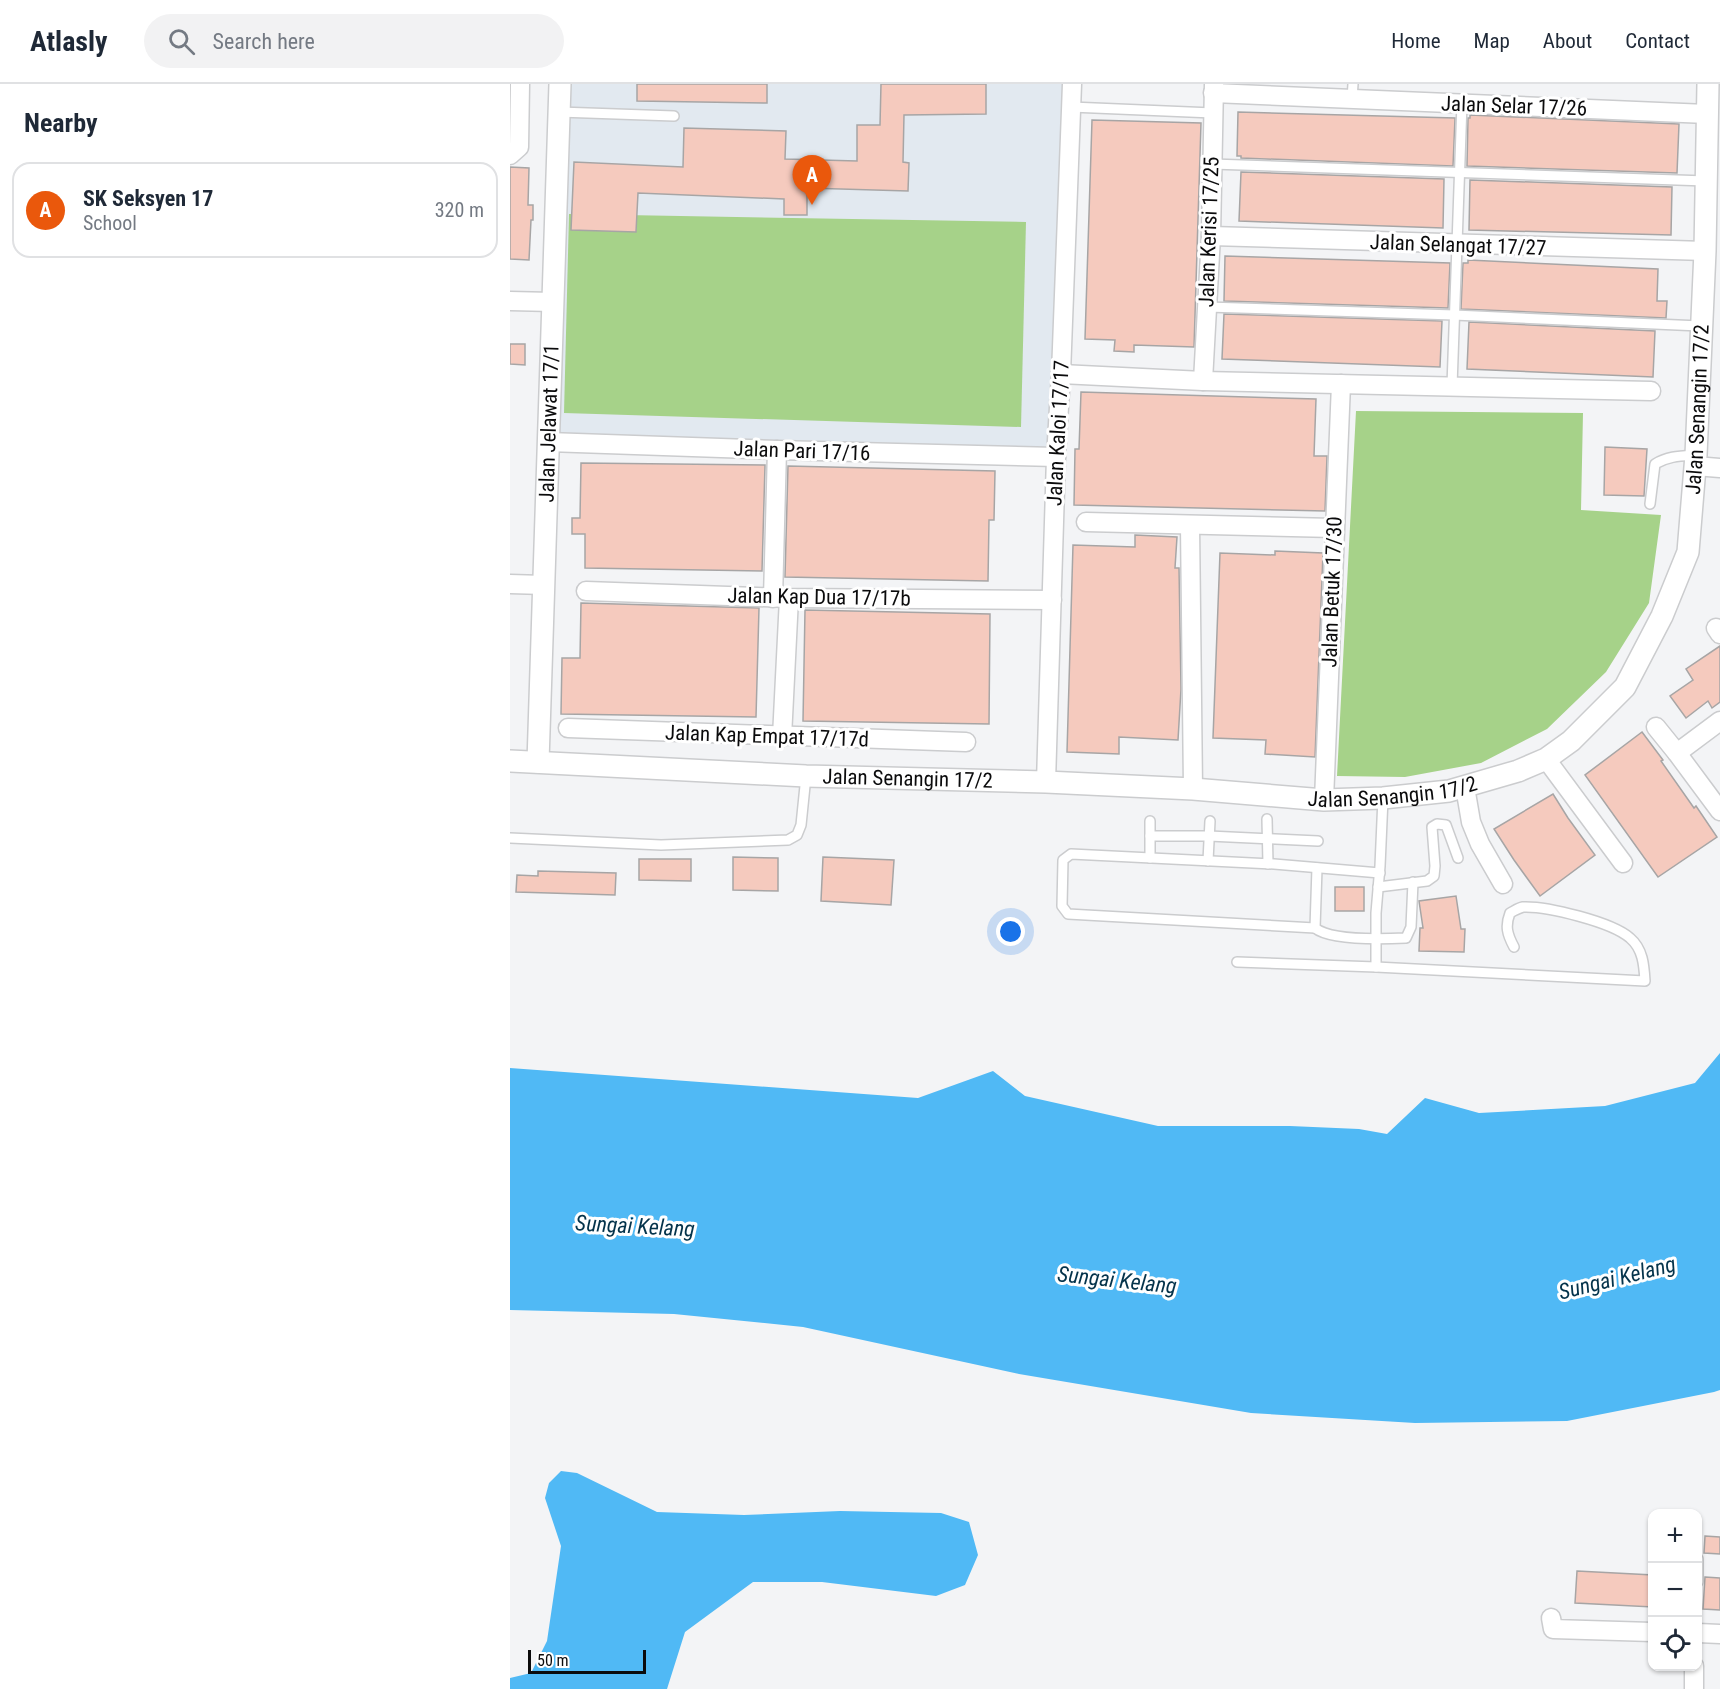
<!DOCTYPE html>
<html lang="en">
<head>
<meta charset="utf-8">
<style>
	body { margin:0; font-family:"Roboto Condensed",sans-serif; background:#f2f2f3; color:#1f2937 }
	.controls { position:absolute; right:18px; bottom:18px; display:grid; overflow:hidden; border-radius:12px; box-shadow:0 2px 4px #0004 }
	.controls button { width:54px; height:54px; display:grid; place-items:center; padding:0; border:0; border-bottom:2px solid #e0e1e3; background:#fff; color:#1f2937; font:30px sans-serif }
	.scale { position:absolute; left:18px; bottom:15px; width:118px; box-sizing:border-box; padding-left:6px; border:3px solid #0b0b0c; border-top:0; font-size:16px; line-height:21px; white-space:nowrap; color:#0b0b0c; -webkit-text-stroke:4px #fff; paint-order:stroke }
	.you { position:absolute; left:501px; top:848px; width:21px; height:21px; margin:-15px; border:4px solid #fff; border-radius:50%; background:#1a73e8; box-shadow:0 0 0 9px #1a73e833 }
	.badge { display:grid; place-items:center; width:39px; height:39px; border-radius:50%; background:#ea580c; color:#fff; font-size:20px; font-weight:700 }
	.pin { position:absolute; translate:-50% -50px; filter:drop-shadow(0 2px 3px #0008) }
	.pin::after { content:''; position:absolute; top:32px; width:21px; height:18px; background:inherit; clip-path:polygon(0 0,100% 0,50% 100%) }
	.list { margin:0; padding:0; list-style:none }
	h2 { display:flex; justify-content:space-between; align-items:center; height:78px; margin:0; padding:0 24px; font-size:26px }
	h2 small { font-size:20px; font-weight:400; color:#747a83 }
	.list li { display:grid; grid-template-columns:39px 1fr auto; gap:18px; align-items:center; box-sizing:border-box; height:96px; margin:0 12px 12px; padding:0 12px; border:2px solid #e0e1e3; border-radius:18px }
	.list b { display:block; font-size:22px; white-space:nowrap }
	.list p { margin:0; font-size:20px; white-space:nowrap; color:#747a83 }
	.list em { font-size:20px; font-style:normal; color:#747a83 }
	.icon { flex:none; width:33px; height:33px; fill:none; stroke:currentColor; stroke-width:2; stroke-linecap:round; stroke-linejoin:round }
	.map { position:relative; flex:none; width:1210px; height:1605px; overflow:hidden }
	header { display:flex; align-items:center; gap:36px; box-sizing:border-box; height:84px; padding:0 30px; background:#fff; border-bottom:2px solid #e0e1e3 }
	header strong { font-size:28px }
	nav { display:flex; gap:33px; margin-inline-start:auto; font-size:21px }
	.search { width:420px; height:54px; background:#f2f2f3; display:flex; align-items:center; gap:15px; box-sizing:border-box; padding:0 21px; border-radius:33px; color:#747a83; font-size:22px }
	main { display:flex }
	aside { flex:1; background:#fff }
	.map>svg:first-child { display:block }
</style>
</head>
<body>
<header>
<strong>Atlasly</strong>
<div class="search"><svg class="icon" aria-label="search" viewBox="0 0 24 24"><circle cx="10" cy="10" r="6"/><path d="M15 15l6 6"/></svg>Search here</div>
<nav><a>Home</a><a>Map</a><a>About</a><a>Contact</a></nav>
</header>
<main>
<aside>
<h2>Nearby<small></small></h2>
<ul class="list">
<li><span class="badge">A</span><div><b>SK Seksyen 17</b><p>School</p></div><em>320 m</em></li>
</ul>
</aside>
<div class="map">
<svg width="1210" height="1605" viewBox="0 0 1210 1605">
	<rect width="100%" height="100%" fill="#f3f4f6"/>
	<!-- built -->
	<polygon fill="#e2e9f0" points="50,0 562,0 546,373 38,358"/>
	<!-- green -->
	<g fill="#a6d289">
		<polygon points="59,130 516,138 511,343 54,329"/>
		<polygon points="846,327 1073,329 1071,426 1151,431 1139,519 1096,588 1037,645 971,679 895,693 827,692"/>
	</g>
	<!-- water -->
	<g fill="#50b9f5">
		<polygon points="1210,969 1210,1306 1204,1308 1057,1337 905,1339 741,1329 509,1290 293,1243 164,1230 0,1226 0,984 408,1014 483,987 515,1012 648,1042 780,1042 849,1045 877,1050 915,1014 969,1029 1095,1022 1185,999"/>
		<polygon points="51,1387 67,1389 147,1428 234,1431 330,1427 431,1429 459,1438 468,1471 455,1501 426,1512 312,1498 243,1498 175,1548 157,1605 0,1605 0,1594 21,1589 37,1557 51,1462 35,1414 39,1399"/>
	</g>
	<!-- building -->
	<g fill="#f5cabe" stroke="#a7a5a5" stroke-width="1.5">
		<polygon points="127,0 257,0 257,19 127,17"/>
		<polygon points="371,0 476,0 476,30 394,31 393,78 399,79 398,107 297,104 297,131 274,131 274,115 128,109 126,148 61,146 64,78 173,83 174,44 276,47 275,75 347,77 347,41 370,41"/>
		<polygon points="728,28 945,34 943,82 731,74 731,72 727,72"/>
		<polygon points="960,31 1169,40 1167,89 957,82 958,34 960,34"/>
		<polygon points="582,36 691,39 684,263 624,261 624,268 604,267 605,256 575,255"/>
		<polygon points="0,83 19,84 18,121 23,121 23,136 21,136 19,176 0,175"/>
		<polygon points="731,88 934,95 933,144 729,137"/>
		<polygon points="960,96 1162,103 1161,151 959,146"/>
		<polygon points="715,172 940,179 938,224 714,217"/>
		<polygon points="958,176 1148,185 1147,217 1157,217 1156,234 951,225 953,179 958,179"/>
		<polygon points="714,230 932,237 930,283 712,275"/>
		<polygon points="959,238 1145,247 1143,293 957,285"/>
		<polygon points="0,260 15,260 15,281 0,280"/>
		<polygon points="571,308 806,315 804,372 817,372 815,427 564,421 565,365 569,365"/>
		<polygon points="1095,363 1137,365 1134,412 1094,411"/>
		<polygon points="71,379 255,381 252,487 75,484 75,450 62,450 62,434 70,434"/>
		<polygon points="278,382 485,387 484,436 479,436 478,497 275,493"/>
		<polygon points="625,451 667,453 665,484 669,484 671,605 668,656 609,653 609,670 557,668 563,461 625,463"/>
		<polygon points="765,467 813,469 805,673 755,670 756,656 703,654 710,469 765,471"/>
		<polygon points="71,519 249,524 246,633 51,630 52,574 70,574"/>
		<polygon points="295,526 480,530 479,640 293,637"/>
		<polygon points="1210,562 1210,618 1202,624 1198,617 1176,634 1160,612 1183,596 1176,585"/>
		<polygon points="1132,648 1153,676 1151,677 1184,724 1186,722 1207,753 1148,793 1075,691"/>
		<polygon points="1043,710 1058,734 1085,771 1030,812 1004,776 984,745"/>
		<polygon points="223,773 268,774 268,807 223,806"/>
		<polygon points="313,773 384,776 381,821 311,817"/>
		<polygon points="129,775 181,775 181,797 129,796"/>
		<polygon points="28,787 106,789 105,811 6,808 7,791 28,792"/>
		<rect x="825" y="803" width="29" height="24"/>
		<polygon points="946,812 951,845 955,845 954,868 909,867 910,844 913,844 909,817"/>
		<polygon points="1195,1452 1210,1453 1210,1470 1194,1469"/>
		<polygon points="1067,1487 1143,1491 1143,1523 1065,1519"/>
		<polygon points="1195,1493 1210,1494 1210,1526 1193,1525"/>
	</g>
	<g fill="none" stroke-linecap="round" stroke-linejoin="round">
		<!-- service casing -->
		<g stroke="#cbccce" stroke-width="12">
			<g id="service">
				<polyline points="842,15 843,0"/>
				<polyline points="561,23 703,29"/>
				<polyline points="49,28 164,32"/>
				<polyline points="702,80 1196,97"/>
				<polyline points="697,223 944,231 1190,242"/>
				<polyline points="942,302 952,19"/>
				<path d="M1140,420L1145,380C1158,372 1171,372 1186,371"/>
				<polyline points="757,735 758,780"/>
				<polyline points="640,752 699,752 808,757"/>
				<polyline points="0,754 151,761 278,756 287,751 291,741 296,692"/>
				<polyline points="640,774 640,737"/>
				<polyline points="698,777 700,737"/>
				<path d="M807,784L805,844C821,857 875,855 896,854L901,843L903,798"/>
				<polyline points="868,803 917,797 924,792 925,782 922,743 927,740 936,741 948,774"/>
				<polyline points="805,844 558,830 552,822 553,776 561,770 764,780 870,789"/>
				<path d="M727,878L866,883L1135,897C1134,881 1133,865 1120,854C1102,838 1037,822 1013,823C1008,824 1004,827 1000,829C995,842 997,850 1004,863"/>
				<polyline points="866,883 866,829 870,782 873,714"/>
				<polyline points="1188,1498 1188,1475"/>
			</g>
		</g>
		<!-- minor casing -->
		<g stroke="#cbccce" stroke-width="21">
			<g id="minor">
				<polyline points="703,9 1197,30"/>
				<polyline points="0,71 9,63 10,0"/>
				<polyline points="701,152 1195,167"/>
				<polyline points="0,217 43,218"/>
				<polyline points="551,290 693,297 1141,307"/>
				<polyline points="693,297 701,152 704,0"/>
				<polyline points="38,358 267,366 546,373"/>
				<polyline points="1185,382 1210,384"/>
				<polyline points="576,438 824,444"/>
				<polyline points="680,441 683,705"/>
				<polyline points="0,500 34,501"/>
				<polyline points="76,507 279,514 542,516"/>
				<polyline points="263,514 267,366"/>
				<polyline points="1206,544 1210,550"/>
				<polyline points="1146,643 1167,669 1210,727"/>
				<polyline points="58,644 456,658"/>
				<polyline points="272,653 279,514"/>
				<polyline points="1167,669 1210,637"/>
				<polyline points="1036,675 1113,779"/>
				<polyline points="536,698 546,373 551,290 562,0"/>
				<polyline points="955,703 961,738 970,760 993,800"/>
				<polyline points="814,716 831,300"/>
				<polyline points="1041,1534 1043,1545 1142,1548"/>
				<polyline points="1188,1549 1210,1550"/>
				<polyline points="1184,1605 1184,1582"/>
			</g>
		</g>
		<!-- tertiary casing -->
		<g stroke="#cbccce" stroke-width="24">
			<g id="tertiary">
				<path id="s1" d="M0,677L296,692L536,698L683,705L814,716L873,714L939,707L1008,687L1036,675L1061,657L1115,603L1152,532L1178,468L1186,371L1195,167L1198,0"/>
				<path id="s2" d="M28,678L50,0"/>
			</g>
		</g>
		<!-- service -->
		<use href="#service" stroke="#fff" stroke-width="9"/>
		<!-- minor -->
		<use href="#minor" stroke="#fff" stroke-width="18"/>
		<!-- tertiary -->
		<use href="#tertiary" stroke="#fff" stroke-width="21"/>
	</g>
	<g text-anchor="middle" dominant-baseline="central" stroke-width="6" stroke-linejoin="round" paint-order="stroke">
		<!-- street labels -->
		<g font-size="21" fill="#0b0b0c" stroke="#fff">
			<text transform="translate(1004 22) rotate(2)">Jalan Selar 17/26</text>
			<text transform="translate(699 148) rotate(-88)">Jalan Kerisi 17/25</text>
			<text transform="translate(948 161) rotate(2)">Jalan Selangat 17/27</text>
			<text stroke="none"><textPath href="#s1" startOffset="1442">Jalan Senangin 17/2</textPath></text>
			<text stroke="none"><textPath href="#s2" startOffset="339">Jalan Jelawat 17/1</textPath></text>
			<text transform="translate(548 349) rotate(-87)">Jalan Kaloi 17/17</text>
			<text transform="translate(292 367) rotate(2)">Jalan Pari 17/16</text>
			<text transform="translate(822 508) rotate(-88)">Jalan Betuk 17/30</text>
			<text transform="translate(309 513) rotate(1)">Jalan Kap Dua 17/17b</text>
			<text transform="translate(257 652) rotate(2)">Jalan Kap Empat 17/17d</text>
			<text stroke="none"><textPath href="#s1" startOffset="398">Jalan Senangin 17/2</textPath></text>
			<text stroke="none"><textPath href="#s1" startOffset="884">Jalan Senangin 17/2</textPath></text>
		</g>
		<!-- water labels -->
		<g font-size="22" font-style="italic" fill="#04334b" stroke="#fff">
			<text transform="translate(125 1142) rotate(3)">Sungai Kelang</text>
			<text transform="translate(1107 1194) rotate(-14)">Sungai Kelang</text>
			<text transform="translate(607 1196) rotate(6)">Sungai Kelang</text>
		</g>
	</g>
</svg>
<div class="controls">
<button>+</button>
<button>−</button>
<button><svg class="icon" aria-label="locate" viewBox="0 0 24 24"><circle cx="12" cy="12" r="6"/><path d="M12 2v4M12 18v4M2 12h4M18 12h4"/></svg></button>
</div>
<div class="scale">50 m</div>
<div class="you"></div>
<div class="pin badge" style="left:302px;top:121px">A</div>
</div>
</main>
</body>
</html>
